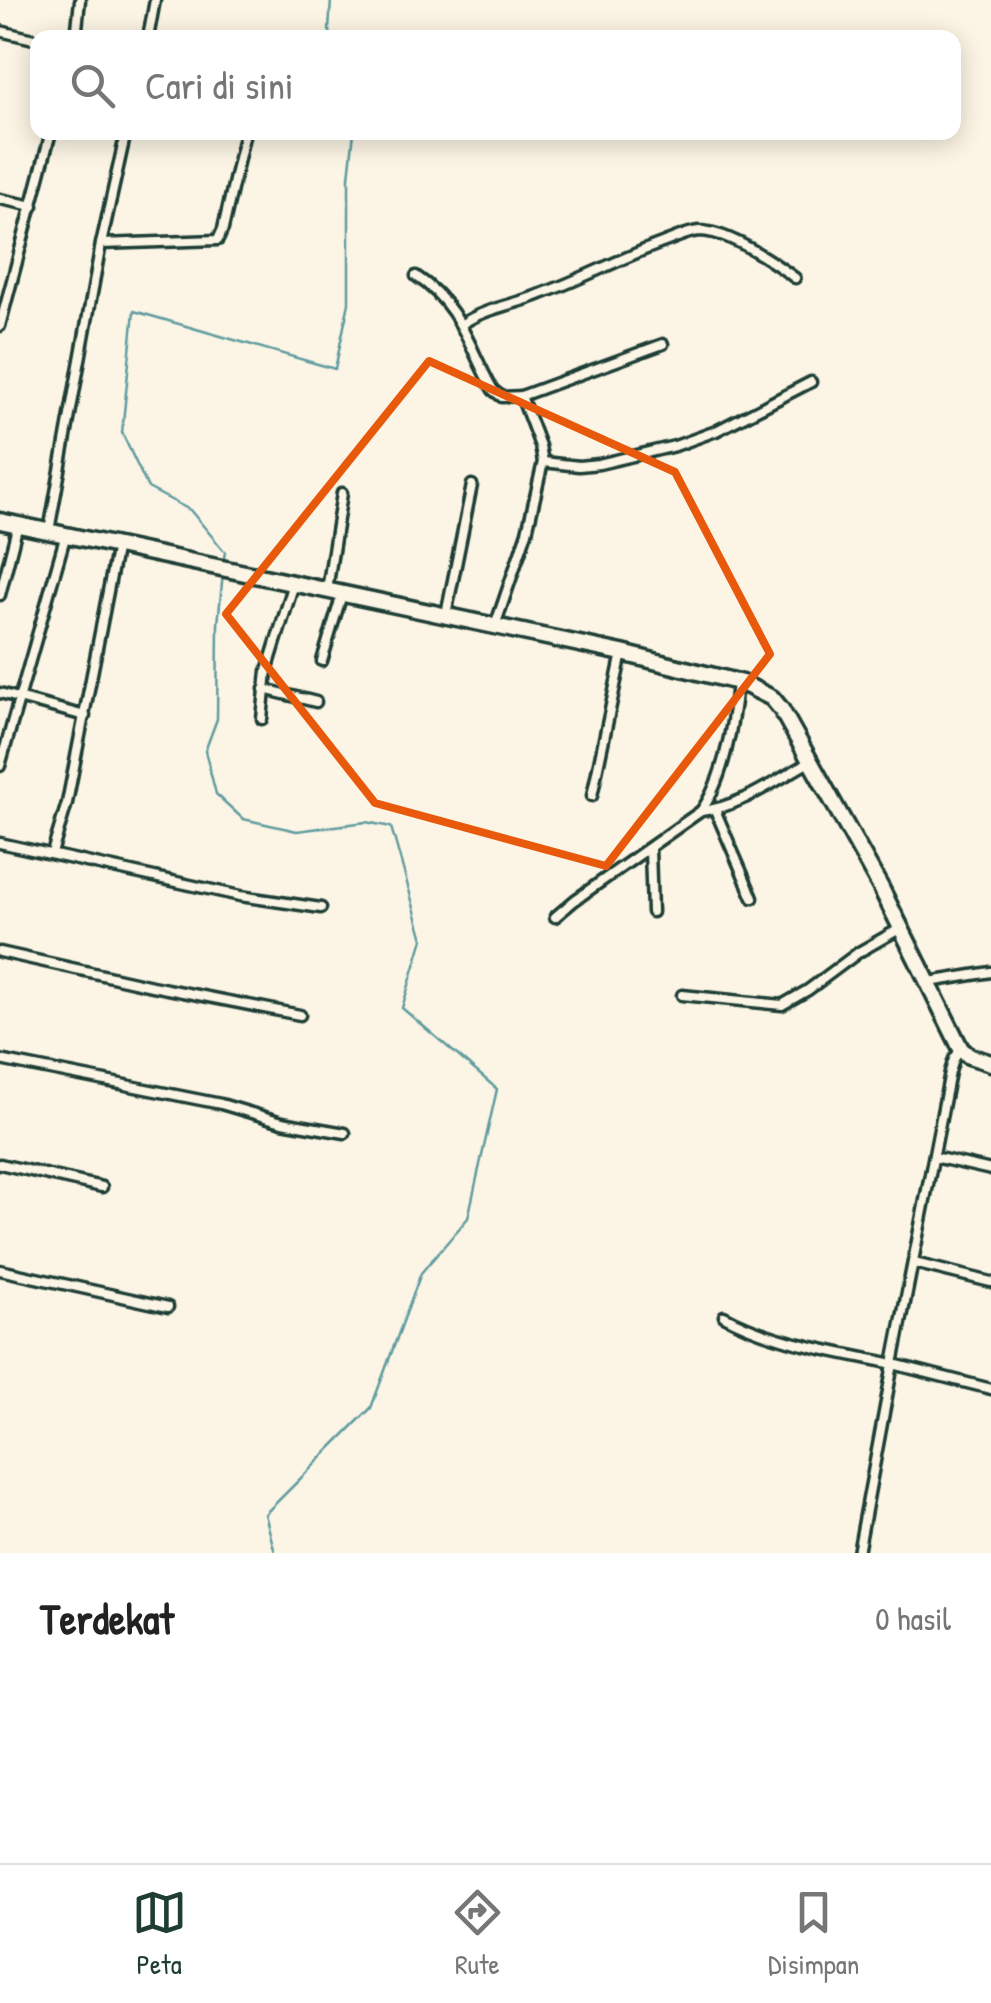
<!DOCTYPE html>
<html lang="id">
<head>
<meta charset="utf-8">
<style>
	body { margin:0; font-family:"Patrick Hand",sans-serif; background:#f2f2f2; color:#222 }
	.list { margin:0; padding:0; list-style:none }
	h2 { display:flex; justify-content:space-between; align-items:center; height:130px; margin:0; padding:0 40px; font-size:42px }
	h2 small { font-size:32px; font-weight:400; color:#767676 }
	.icon { flex:none; width:55px; height:55px; fill:none; stroke:currentColor; stroke-width:2; stroke-linecap:round; stroke-linejoin:round }
	.map { position:relative; flex:none; width:991px; height:1553px; overflow:hidden }
	.search { position:absolute; background:#fff; box-shadow:0 5px 25px #0003; left:30px; right:30px; top:30px; height:110px; display:flex; align-items:center; gap:25px; box-sizing:border-box; padding:0 35px; border-radius:20px; color:#767676; font-size:38px }
	.sheet { height:310px; background:#fff }
	nav { display:flex; justify-content:space-around; align-items:center; box-sizing:border-box; height:140px; border-top:2px solid #e0e0e0; background:#fff; font-size:28px; color:#767676 }
	nav a { display:grid; justify-items:center; gap:5px }
	nav .on { color:#1f3d34 }
	.map>svg:first-child { display:block }
</style>
</head>
<body>
<div class="map">
<svg width="991" height="1553" viewBox="0 0 991 1553">
	<rect width="100%" height="100%" fill="#fcf5e5"/>
	<filter id="ink" filterUnits="userSpaceOnUse"><feTurbulence type="fractalNoise" baseFrequency=".01" numOctaves="2"/><feDisplacementMap in="SourceGraphic" scale="20" xChannelSelector="R" yChannelSelector="G"/><feConvolveMatrix kernelMatrix="1 2 1 2 8 2 1 2 1" color-interpolation-filters="sRGB"/></filter>
	<g filter="url(#ink)">
		<g fill="none" stroke-linecap="round" stroke-linejoin="round">
			<!-- stream -->
			<g stroke="#5f9b9f" stroke-width="2.5">
				<polyline points="331,0 329,30 333,38"/>
				<polyline points="223,564 225,552 190,510 148,488 122,433 134,311 335,369 349,303 349,177 354,132"/>
				<polyline points="223,572 218,624 217,719 205,751 216,794 243,819 297,831 366,822 391,827 423,939 402,1008 497,1089 468,1218 421,1273 371,1408 265,1514 275,1553"/>
			</g>
			<!-- street casing -->
			<g stroke="#1f3d34" stroke-width="15">
				<g id="street">
					<polyline points="0,31 38,40"/>
					<polyline points="76,38 80,0"/>
					<polyline points="148,38 155,0"/>
					<polyline points="0,199 33,206"/>
					<polyline points="101,244 218,240 223,229 245,132"/>
					<path d="M416,276C461,306 468,346 493,390L502,397L521,396L663,344"/>
					<path d="M462,324C485,308 515,305 541,294C582,279 621,258 662,243C674,239 687,232 699,231C729,231 772,261 795,278"/>
					<polyline points="0,326 51,132"/>
					<polyline points="543,462 579,466 599,464 675,446 716,431 811,382"/>
					<polyline points="49,531 101,244 126,132"/>
					<polyline points="327,590 342,493"/>
					<polyline points="0,595 18,524"/>
					<polyline points="446,615 472,485"/>
					<polyline points="495,626 527,532 543,462 540,446 521,396"/>
					<polyline points="322,661 342,594"/>
					<polyline points="264,689 316,702"/>
					<polyline points="0,693 85,716"/>
					<polyline points="262,719 267,671 294,583"/>
					<polyline points="0,766 66,534"/>
					<polyline points="592,796 622,653"/>
					<polyline points="715,810 753,898"/>
					<path d="M701,811C725,777 733,724 737,683"/>
					<polyline points="0,843 240,896 321,908"/>
					<polyline points="650,849 652,912"/>
					<polyline points="52,853 67,803 117,545"/>
					<path d="M555,917L575,900L701,811C741,807 776,780 811,761"/>
					<polyline points="0,952 152,986 300,1015"/>
					<polyline points="929,982 991,972"/>
					<polyline points="682,995 782,1005 808,990 859,952 901,928"/>
					<polyline points="961,1049 954,1059 950,1072 893,1364 991,1389"/>
					<polyline points="0,1060 221,1104 282,1122 345,1133"/>
					<polyline points="934,1157 991,1170"/>
					<polyline points="0,1164 102,1187"/>
					<polyline points="914,1263 991,1282"/>
					<polyline points="0,1270 168,1307"/>
					<path d="M724,1316C773,1343 839,1352 893,1364L858,1553"/>
				</g>
			</g>
			<!-- highway casing -->
			<g stroke="#1f3d34" stroke-width="21">
				<polyline id="highway" points="0,521 622,653 742,683 772,698 781,709 881,888 961,1049 969,1056 991,1063"/>
			</g>
			<!-- street -->
			<use href="#street" stroke="#fcf5e5" stroke-width="8"/>
			<!-- highway -->
			<use href="#highway" stroke="#fcf5e5" stroke-width="14"/>
		</g>
	</g>
	<!-- marked area -->
	<path fill="none" stroke="#e8590c" stroke-width="8" stroke-linejoin="round" d="M429,361L675,472L770,654L606,866L375,803L226,614Z"/>
</svg>
<div class="search"><svg class="icon" aria-label="search" viewBox="0 0 24 24"><circle cx="10" cy="10" r="6"/><path d="M15 15l6 6"/></svg>Cari di sini</div>
</div>
<section class="sheet">
<h2>Terdekat<small>0 hasil</small></h2>
<ul class="list">
</ul>
</section>
<nav>
<a class="on"><svg class="icon" aria-label="map" viewBox="0 0 24 24"><path d="M3 6l6-2 6 2 6-2v14l-6 2-6-2-6 2zM9 4v14M15 6v14"/></svg>Peta</a>
<a><svg class="icon" aria-label="directions" viewBox="0 0 24 24"><path d="M12 3l9 9-9 9-9-9zM9 14v-3h6M13 9l2 2-2 2"/></svg>Rute</a>
<a><svg class="icon" aria-label="saved" viewBox="0 0 24 24"><path d="M7 4h10v16l-5-4-5 4z"/></svg>Disimpan</a>
</nav>
</body>
</html>
